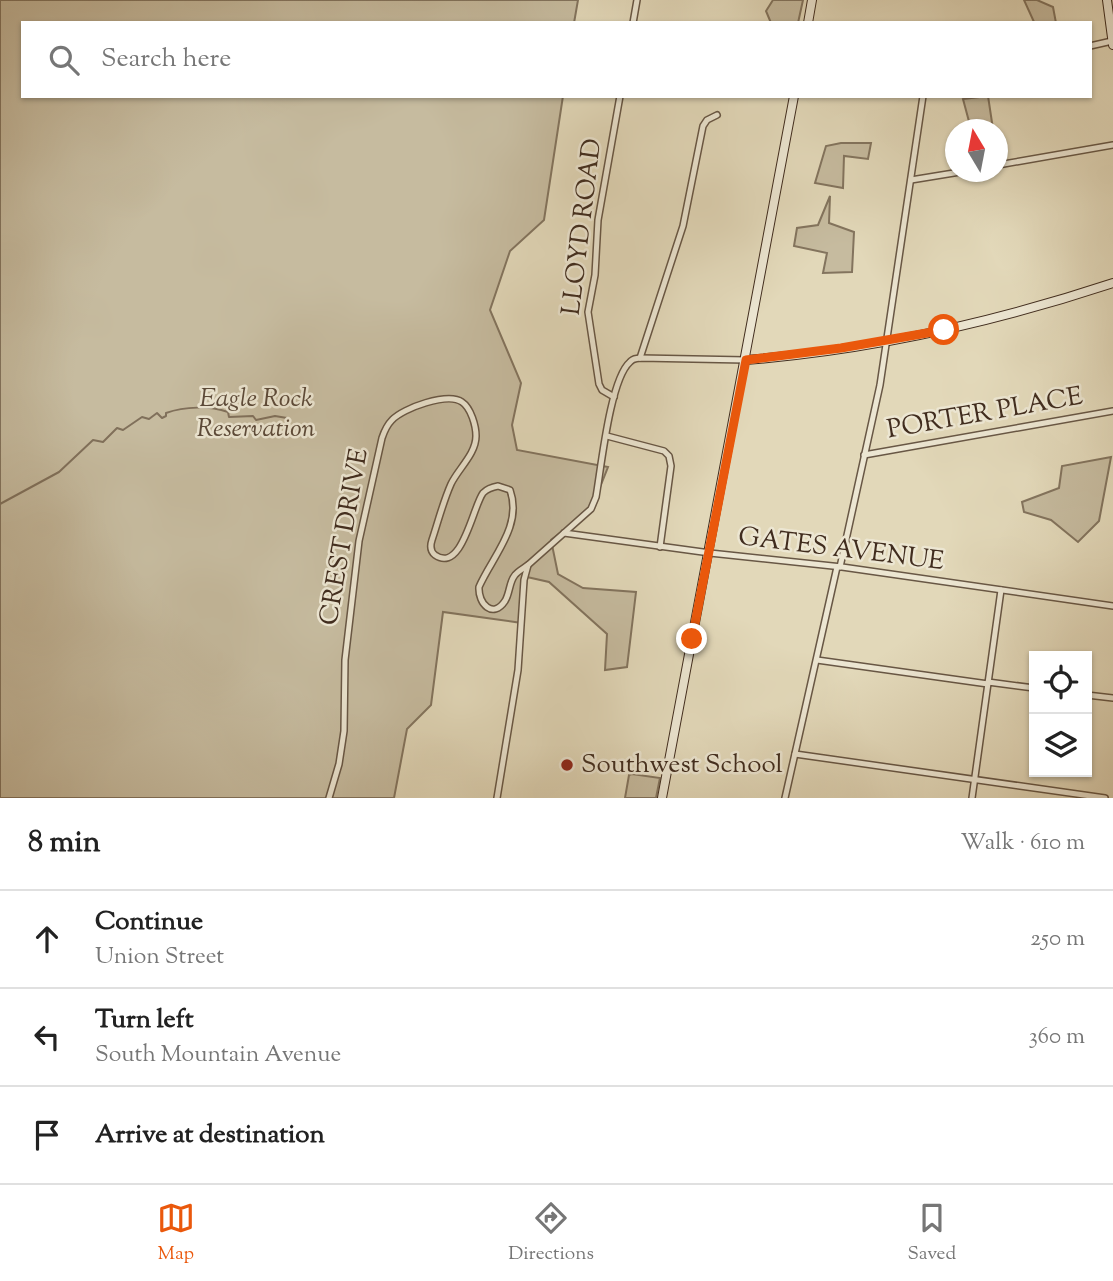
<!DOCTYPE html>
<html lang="en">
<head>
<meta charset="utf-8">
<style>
	body { margin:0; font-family:"Sorts Mill Goudy",serif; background:#f2f2f2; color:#222 }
	.controls { position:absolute; right:21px; bottom:21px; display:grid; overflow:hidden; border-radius:0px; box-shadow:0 2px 5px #0004 }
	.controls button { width:63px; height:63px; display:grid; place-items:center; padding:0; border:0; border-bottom:2px solid #e0e0e0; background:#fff; color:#222; font:35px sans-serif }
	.compass { position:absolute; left:945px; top:119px; width:63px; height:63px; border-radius:50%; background:#fff; box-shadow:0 2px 5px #0004; rotate:350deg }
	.stop { position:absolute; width:21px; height:21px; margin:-16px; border:5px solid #ea580c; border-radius:50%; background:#fff }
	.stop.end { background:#ea580c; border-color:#fff; box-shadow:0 2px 7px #0008 }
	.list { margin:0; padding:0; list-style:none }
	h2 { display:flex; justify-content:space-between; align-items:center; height:91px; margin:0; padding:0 28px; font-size:30px }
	h2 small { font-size:23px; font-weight:400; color:#767676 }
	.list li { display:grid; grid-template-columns:46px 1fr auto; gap:21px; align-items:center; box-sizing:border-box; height:98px; padding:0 28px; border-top:2px solid #e0e0e0 }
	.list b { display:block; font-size:26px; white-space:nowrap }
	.list p { margin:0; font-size:23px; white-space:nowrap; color:#767676 }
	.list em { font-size:23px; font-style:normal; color:#767676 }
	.icon { flex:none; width:38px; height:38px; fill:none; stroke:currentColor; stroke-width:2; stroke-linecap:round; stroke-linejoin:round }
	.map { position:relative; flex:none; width:1113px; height:798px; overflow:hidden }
	.search { position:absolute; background:#fff; box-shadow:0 2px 5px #0004; left:21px; right:21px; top:21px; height:77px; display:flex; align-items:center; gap:18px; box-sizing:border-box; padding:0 24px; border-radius:0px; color:#767676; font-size:26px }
	.sheet { height:385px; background:#fff }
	nav { display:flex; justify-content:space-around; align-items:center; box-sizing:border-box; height:98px; border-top:2px solid #e0e0e0; background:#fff; font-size:19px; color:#767676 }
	nav a { display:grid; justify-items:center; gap:4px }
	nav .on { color:#ea580c }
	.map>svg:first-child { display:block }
</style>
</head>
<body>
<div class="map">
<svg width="1113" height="798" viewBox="0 0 1113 798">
	<rect width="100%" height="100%" fill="#e2d8b9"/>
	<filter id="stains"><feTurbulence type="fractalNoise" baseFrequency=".00286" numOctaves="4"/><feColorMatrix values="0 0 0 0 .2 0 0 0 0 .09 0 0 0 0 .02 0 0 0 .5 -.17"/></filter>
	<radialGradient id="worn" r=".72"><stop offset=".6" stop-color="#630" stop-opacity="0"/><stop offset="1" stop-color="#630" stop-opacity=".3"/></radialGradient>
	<!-- green -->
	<g fill="#c6bb9f" stroke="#83745e" stroke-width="2">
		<polygon points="0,0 578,0 574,23 23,23 23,96 563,96 544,220 510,251 490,310 521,383 512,425 517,450 608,467 591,510 551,540 558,574 583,588 636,592 627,667 605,670 607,634 549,582 527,577 522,623 443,612 431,705 407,729 394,798 0,798"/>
		<polygon points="773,0 803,0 798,23 771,23 766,11"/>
		<polygon points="1024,0 1037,0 1053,7 1056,23 1034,22"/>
		<polygon points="988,96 993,129 971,129 963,99"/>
		<polygon points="841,143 871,143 868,159 844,156 843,188 815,183 826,146"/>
		<polygon points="830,196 829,223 854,232 852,272 823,273 827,253 794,246 797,228 818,225"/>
		<polygon points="1111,457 1099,521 1078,542 1051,520 1024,512 1022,502 1059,488 1062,466"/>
		<polygon points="632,774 660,778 656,798 625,798 629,775"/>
	</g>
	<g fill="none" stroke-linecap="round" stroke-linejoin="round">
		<!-- stream -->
		<path stroke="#80705b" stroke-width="2" d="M0,504L59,472L93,440L103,442L117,428L123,430L142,417L149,419L157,413L162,418L166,416V413C185,406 210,406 228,412L229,417L253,416L256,420L275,416L287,418"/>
		<!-- street casing -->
		<g stroke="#685745" stroke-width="8">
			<g id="street">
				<polyline points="633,23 637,0"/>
				<polyline points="1090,46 1112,41"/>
				<polyline points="998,165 1113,145"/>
				<polyline points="911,180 960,172"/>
				<polyline points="640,358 683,226 703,126 707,120 717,115"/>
				<polyline points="614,397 602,390 599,384 588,312 595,275 598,220 620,96"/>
				<polyline points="607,436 664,451 669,456 671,466 660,547"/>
				<polyline points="864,455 1113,411"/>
				<polyline points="564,533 710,553 842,567 1113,606"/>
				<polyline points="840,567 880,385 923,96"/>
				<polyline points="817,660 988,684"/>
				<polyline points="988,682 1034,688"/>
				<polyline points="1087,695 1113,698"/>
				<polyline points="795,754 1105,798"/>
				<path d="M329,798L339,764L344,731L345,660L359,541L382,438C384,432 387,425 392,420C403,408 448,392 462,402C471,408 476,426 476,436C476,454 458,469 451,484C443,502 438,522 432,540C430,546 430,551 435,555C462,574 473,506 483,493C487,489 492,487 498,486L510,490C523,526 492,557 479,587C478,604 493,619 505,601C510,593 509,582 515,575C518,571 524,568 528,565"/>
				<path d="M497,798L518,670L524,580L528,565L591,509L596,497C601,469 610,379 630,362C633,358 635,359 640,358L746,360"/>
				<polyline points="785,798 837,567"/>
				<polyline points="972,798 1001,590"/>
			</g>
		</g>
		<!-- secondary casing -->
		<g stroke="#402c1e" stroke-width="10">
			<g id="secondary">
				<polyline points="1107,0 1113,45"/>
				<polyline points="808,23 812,0"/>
				<path d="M746,360C871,350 995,322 1113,283"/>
				<polyline points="662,798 794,96"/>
			</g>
		</g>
		<!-- street -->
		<use href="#street" stroke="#ece6d2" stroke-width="5"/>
		<!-- secondary -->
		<use href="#secondary" stroke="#ece6d2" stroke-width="8"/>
	</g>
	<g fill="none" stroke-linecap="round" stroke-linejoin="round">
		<!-- route -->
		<polyline stroke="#ea580c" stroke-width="9" points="692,639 746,360 841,348 944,330"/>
	</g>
	<!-- markers -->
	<circle fill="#8f2418" stroke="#ece6d2" stroke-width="2.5" cx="567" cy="765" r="7"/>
	<g text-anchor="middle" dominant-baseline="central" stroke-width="5" stroke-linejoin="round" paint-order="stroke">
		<!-- street labels -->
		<g font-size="26" fill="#402c1e" stroke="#ece6d2">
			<text transform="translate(583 227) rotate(-83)">LLOYD ROAD</text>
			<text transform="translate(985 414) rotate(-10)">PORTER PLACE</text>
			<text transform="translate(345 537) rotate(-80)">CREST DRIVE</text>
			<text transform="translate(841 550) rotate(7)">GATES AVENUE</text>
		</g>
		<!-- park labels -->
		<g font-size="26" font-style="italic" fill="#5b4938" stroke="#ece6d2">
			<text x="256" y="399">Eagle Rock<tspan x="256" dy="30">Reservation</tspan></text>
		</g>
		<!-- poi labels -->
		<g font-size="26" fill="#402c1e" stroke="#ece6d2" text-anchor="start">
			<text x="581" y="765">Southwest School</text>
		</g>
	</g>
	<rect width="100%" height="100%" filter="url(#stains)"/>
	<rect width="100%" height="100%" fill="url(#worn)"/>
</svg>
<div class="controls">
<button><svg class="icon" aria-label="locate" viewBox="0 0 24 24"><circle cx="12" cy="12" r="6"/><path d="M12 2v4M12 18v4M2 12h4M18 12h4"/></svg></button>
<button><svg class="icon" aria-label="layers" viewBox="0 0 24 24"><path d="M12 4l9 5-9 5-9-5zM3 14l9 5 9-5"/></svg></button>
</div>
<svg class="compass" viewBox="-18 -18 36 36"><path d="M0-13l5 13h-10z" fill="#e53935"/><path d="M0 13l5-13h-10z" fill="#767676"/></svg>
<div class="stop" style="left:944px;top:330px"></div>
<div class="stop end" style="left:692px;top:639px"></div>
<div class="search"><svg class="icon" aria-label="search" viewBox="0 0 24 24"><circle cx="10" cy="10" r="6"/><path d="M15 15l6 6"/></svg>Search here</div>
</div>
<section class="sheet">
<h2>8 min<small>Walk · 610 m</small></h2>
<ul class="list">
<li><svg class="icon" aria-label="ahead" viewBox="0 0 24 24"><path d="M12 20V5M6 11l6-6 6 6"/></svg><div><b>Continue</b><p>Union Street</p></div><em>250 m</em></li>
<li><svg class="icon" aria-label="left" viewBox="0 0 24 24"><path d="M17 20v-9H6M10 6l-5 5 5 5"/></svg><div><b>Turn left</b><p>South Mountain Avenue</p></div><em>360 m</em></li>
<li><svg class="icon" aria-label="arrive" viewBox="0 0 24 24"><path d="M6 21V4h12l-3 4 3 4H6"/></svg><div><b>Arrive at destination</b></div></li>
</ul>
</section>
<nav>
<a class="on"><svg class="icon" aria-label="map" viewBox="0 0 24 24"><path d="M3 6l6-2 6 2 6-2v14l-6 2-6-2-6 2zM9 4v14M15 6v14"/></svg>Map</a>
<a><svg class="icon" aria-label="directions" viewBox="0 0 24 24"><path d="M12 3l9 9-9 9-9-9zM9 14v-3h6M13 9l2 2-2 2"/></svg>Directions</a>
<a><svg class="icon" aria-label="saved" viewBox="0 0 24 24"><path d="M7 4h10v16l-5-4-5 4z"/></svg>Saved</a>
</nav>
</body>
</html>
